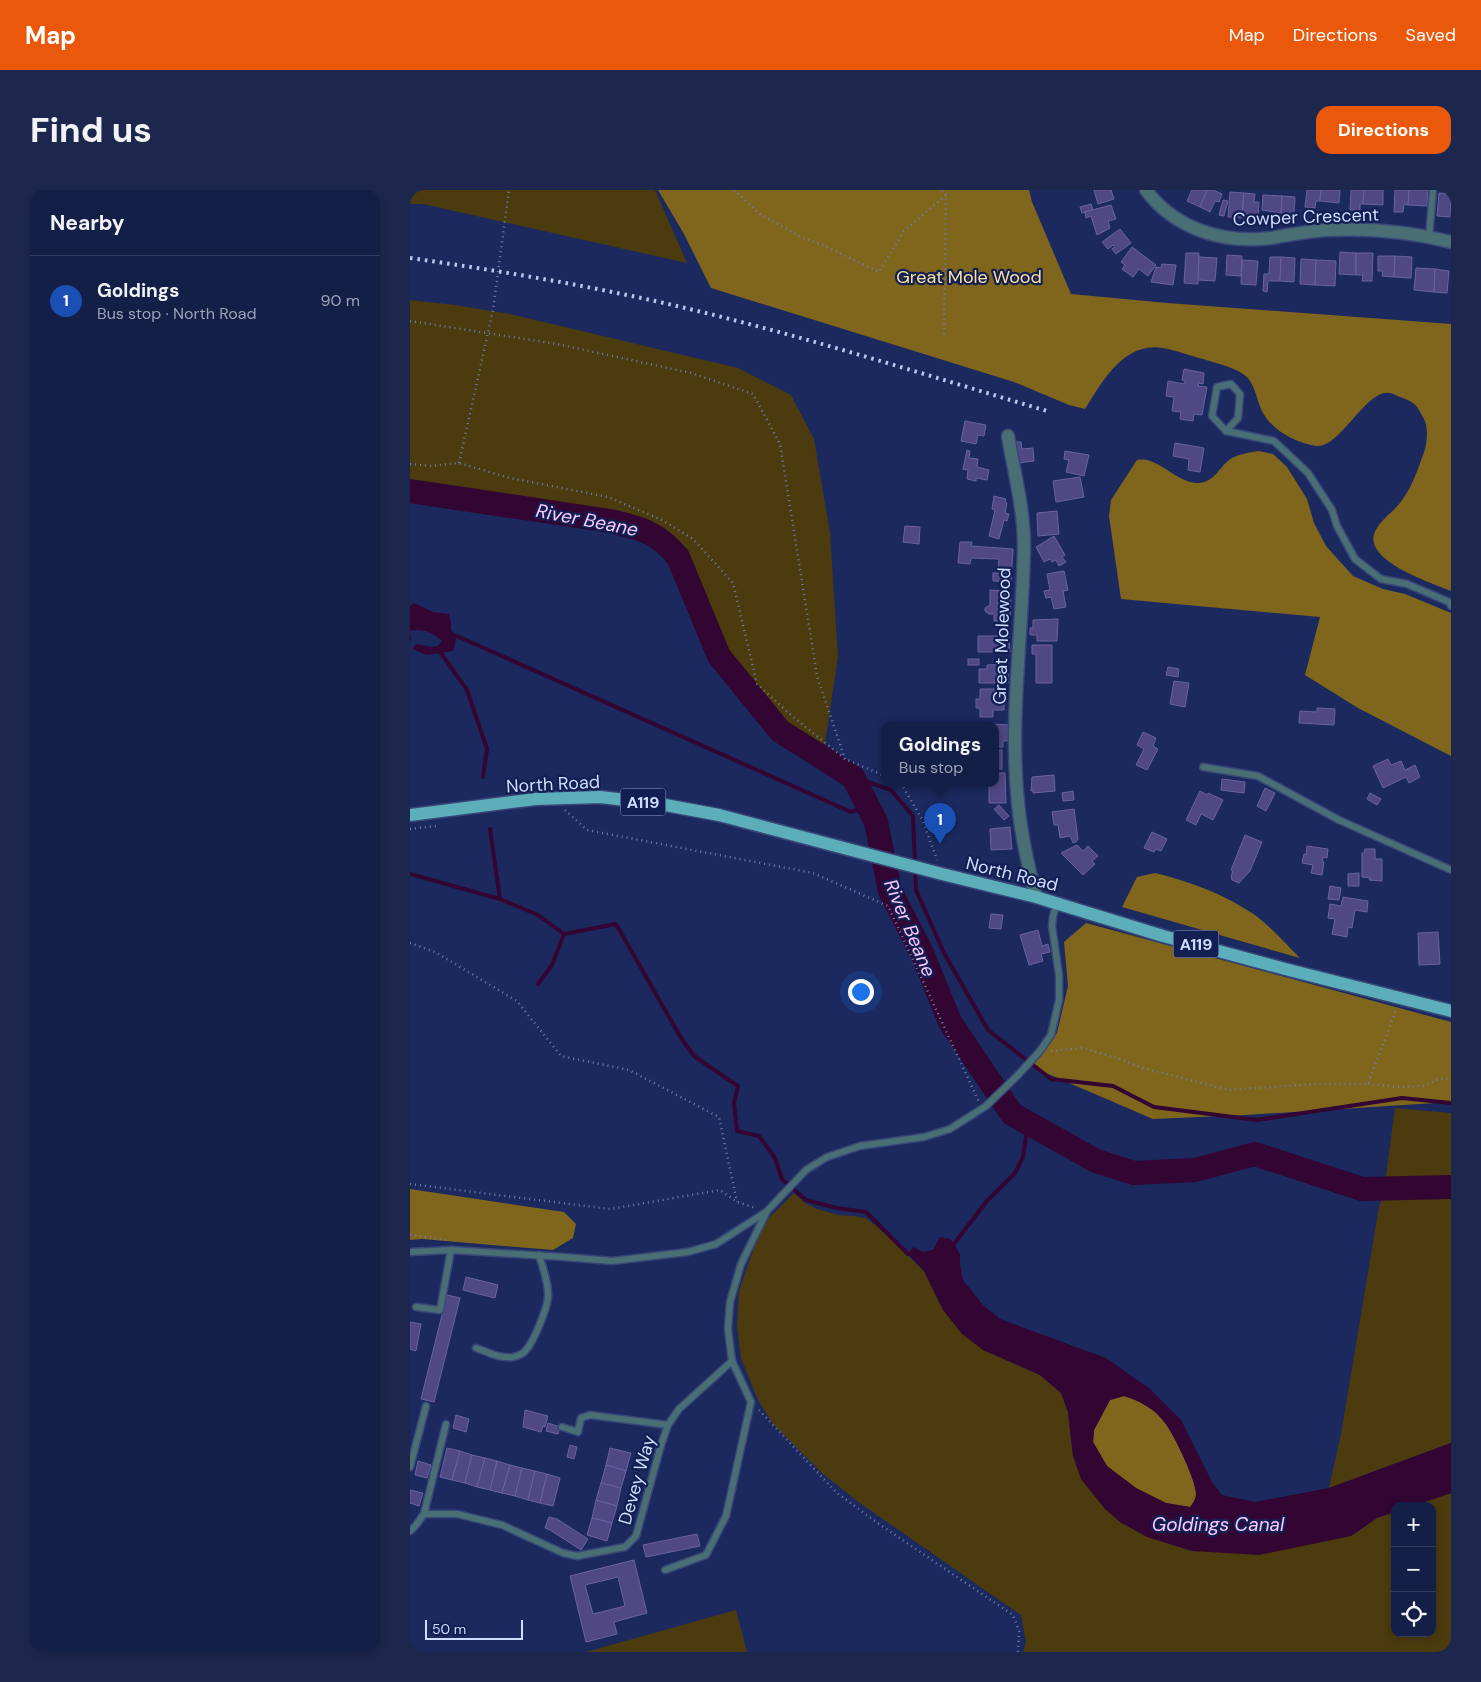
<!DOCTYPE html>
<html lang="en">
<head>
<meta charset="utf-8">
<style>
	body { margin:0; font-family:"DM Sans",sans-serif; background:#1d274e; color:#f1f3f6 }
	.controls { position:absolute; right:15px; bottom:15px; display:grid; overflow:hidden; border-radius:10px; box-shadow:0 2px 8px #0003 }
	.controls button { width:45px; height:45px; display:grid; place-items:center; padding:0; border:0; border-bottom:1px solid #333d60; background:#141f47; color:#f1f3f6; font:25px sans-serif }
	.scale { position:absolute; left:15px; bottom:12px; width:98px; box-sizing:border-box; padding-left:5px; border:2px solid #cfddfe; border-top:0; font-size:14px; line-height:18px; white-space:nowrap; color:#cfddfe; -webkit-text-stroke:4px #121f53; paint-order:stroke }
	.you { position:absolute; left:450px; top:801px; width:18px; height:18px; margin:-12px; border:4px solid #fff; border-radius:50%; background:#1a73e8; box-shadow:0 0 0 8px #1a73e833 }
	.badge { display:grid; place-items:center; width:32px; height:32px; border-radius:50%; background:#ea580c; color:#fff; font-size:16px; font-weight:700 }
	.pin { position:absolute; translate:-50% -41px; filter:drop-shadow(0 1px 2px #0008) }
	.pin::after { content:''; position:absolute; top:26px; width:18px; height:15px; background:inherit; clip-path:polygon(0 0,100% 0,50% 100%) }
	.popup { position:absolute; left:471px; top:532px; width:118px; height:65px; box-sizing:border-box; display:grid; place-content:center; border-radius:10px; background:#141f47; filter:drop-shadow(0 1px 4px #0005); font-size:16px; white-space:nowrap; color:#9da2b4 }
	.popup b { font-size:19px; color:#f1f3f6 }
	.popup::after { content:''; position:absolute; left:50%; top:100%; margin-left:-10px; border:10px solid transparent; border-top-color:#141f47 }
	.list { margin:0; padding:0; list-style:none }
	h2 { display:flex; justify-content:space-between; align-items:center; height:65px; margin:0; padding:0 20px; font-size:21px }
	h2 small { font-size:16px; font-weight:400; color:#9da2b4 }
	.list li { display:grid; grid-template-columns:32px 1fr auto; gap:15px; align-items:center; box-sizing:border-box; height:90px; padding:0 20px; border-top:1px solid #333d60 }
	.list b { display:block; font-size:19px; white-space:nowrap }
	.list p { margin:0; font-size:16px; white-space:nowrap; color:#9da2b4 }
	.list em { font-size:16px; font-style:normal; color:#9da2b4 }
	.icon { flex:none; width:28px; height:28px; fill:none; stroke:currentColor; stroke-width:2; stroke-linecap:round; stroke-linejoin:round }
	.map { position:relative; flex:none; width:1041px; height:1462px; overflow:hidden; border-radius:15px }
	header { display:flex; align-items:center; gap:30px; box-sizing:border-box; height:70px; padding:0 25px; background:#ea580c; color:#fff }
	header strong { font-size:24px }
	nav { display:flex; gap:28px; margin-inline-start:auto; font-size:18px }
	.intro { display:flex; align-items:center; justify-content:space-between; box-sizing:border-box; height:120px; padding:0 30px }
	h1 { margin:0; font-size:35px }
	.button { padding:12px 22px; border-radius:15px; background:#ea580c; color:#fff; font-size:18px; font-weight:700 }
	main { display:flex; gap:30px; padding:0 30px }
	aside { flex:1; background:#141f47; border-radius:15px; box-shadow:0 2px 8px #0003 }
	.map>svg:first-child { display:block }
</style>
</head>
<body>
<header>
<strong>Map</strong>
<nav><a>Map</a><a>Directions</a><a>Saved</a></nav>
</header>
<div class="intro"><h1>Find us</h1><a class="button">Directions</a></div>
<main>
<aside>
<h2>Nearby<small></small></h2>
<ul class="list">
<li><span class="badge" style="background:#1a4fb4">1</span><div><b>Goldings</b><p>Bus stop · North Road</p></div><em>90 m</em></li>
</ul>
</aside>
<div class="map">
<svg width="1041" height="1462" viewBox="0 0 1041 1462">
	<rect width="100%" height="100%" fill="#1b295f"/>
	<!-- green -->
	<g fill="#4b3b0f">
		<polygon points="0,0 245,0 277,73 13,14 0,14"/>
		<polygon points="0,110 45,115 100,124 328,178 381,205 404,249 420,343 428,467 415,553 406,568 330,496 302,447 280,377 248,338 209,321 0,293"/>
		<polygon points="985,918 1041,923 1041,993 975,993"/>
		<polygon points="974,1002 1041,1006 1041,1253 919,1298 931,1244 969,1017"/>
		<polygon points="384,1003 395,1013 407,1019 428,1025 444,1026 455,1028 468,1037 514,1081 533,1120 573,1160 630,1185 651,1203 658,1222 663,1266 941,1346 967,1328 985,1322 985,1443 1022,1443 1022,1316 1003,1316 1041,1303 1041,1462 613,1462 616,1452 611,1425 447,1311 413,1284 363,1234 348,1210 331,1168 327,1136 329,1101 342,1063 355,1032"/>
		<polygon points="326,1420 337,1462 176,1462"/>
	</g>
	<!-- forest -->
	<g fill="#80661d">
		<path d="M248,0H619L622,12L661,104L757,113L1041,134V401C1022,393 946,369 967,338C973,328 983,322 990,313C1001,299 1007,282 1013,265C1017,256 1019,238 1014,229C1006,214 1006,213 990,207C987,206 983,203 980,203C956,198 930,259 906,256C886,253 863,241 853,223C847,212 846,198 838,188C827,177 807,174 793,169C780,166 766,160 753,158C714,151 692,192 675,219L659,215L604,192L301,98L274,44Z"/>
		<path d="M849,261L863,264L877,277L897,309L904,333L916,356L943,386L973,399L995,404L1041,423V566L948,518L895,485L910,427L711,409L699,326L701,310L727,270C749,266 765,293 788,293C805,293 810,275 822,268C830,264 840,262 849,261Z"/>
		<path d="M745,683C782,692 813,704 845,725C861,737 876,754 890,768L712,717L727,687Z"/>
		<polygon points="676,733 1041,832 1041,912 836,925 743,929 622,877 647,843 658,796 654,752"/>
		<polygon points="0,999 154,1022 166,1034 163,1048 143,1060 12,1049 0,1050"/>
		<path d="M714,1206C730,1211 745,1219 755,1233C764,1244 786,1291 786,1304C786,1310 783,1313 780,1317L756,1313L726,1298L697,1276L683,1252L684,1240L700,1210Z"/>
	</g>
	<!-- water -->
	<g fill="#320532" fill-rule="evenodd">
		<path d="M4,413L23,422L39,424L41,433V440L47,446L43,461L16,465L3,459L6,454L22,457L28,456L32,451C24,443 11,438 0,441L1,450L0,452V416Z"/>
		<path d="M530,1047L540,1049L544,1054L550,1064V1074L553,1090L573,1115L590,1129L696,1168L740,1199L771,1230L802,1292L812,1305L845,1312L919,1298L1041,1253V1303L1003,1316H985V1322L967,1328L941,1346L849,1365L782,1361L737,1347L710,1332L695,1319L671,1289L663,1266L658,1222L651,1203L630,1185L573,1160L552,1144L533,1120L514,1081L498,1064L503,1057L513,1062L523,1060ZM714,1206C730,1211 745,1219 755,1233C764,1244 786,1291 786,1303C786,1309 783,1313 780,1317L756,1313L726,1298L697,1276L683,1252L684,1240L700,1210Z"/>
	</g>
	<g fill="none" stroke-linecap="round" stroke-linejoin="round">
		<!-- stream -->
		<g stroke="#320532" stroke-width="4">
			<polyline points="47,446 441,622 457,615"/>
			<polyline points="31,463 57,500 77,559 73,587"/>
			<polyline points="443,587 481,600 503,626 506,700 534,763 578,840 641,889 703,896 744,917 847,930 992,908 1041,913"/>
			<polyline points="80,639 90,709"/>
			<polyline points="0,684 90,709 128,725 154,744 206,734 271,848 284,866 328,896 324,913 327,941 349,946 365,968 372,989 396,1010 427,1018 456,1022 498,1064"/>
			<polyline points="128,794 142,775 154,744"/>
			<polyline points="544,1054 576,1012 605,983 613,967 618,933"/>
		</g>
		<!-- river -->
		<path stroke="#320532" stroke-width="24" d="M0,301L200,331C230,338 247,342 268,367L309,466L370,541L443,587L466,632L480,701L512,763L540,832L602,924L686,971L724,983L785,980L845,964L952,999L1041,997"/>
	</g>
	<!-- building -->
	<g fill="#504884" stroke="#6a62a0" fill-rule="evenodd">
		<polygon points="684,0 701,0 704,9 688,14"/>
		<polygon points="782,0 797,0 790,17 777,11"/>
		<polygon points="797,0 803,0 812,4 809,12 805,11 800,22 790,17"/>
		<polygon points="897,0 911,0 910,11 906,11 905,18 895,17"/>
		<polygon points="911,0 930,0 929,13 910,11"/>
		<polygon points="941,0 954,0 953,14 950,14 950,20 940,20"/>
		<polygon points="954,0 973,0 973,15 953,14"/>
		<polygon points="985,0 999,0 998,15 994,14 993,22 984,22"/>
		<polygon points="999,0 1018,0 1017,16 998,15"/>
		<polygon points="820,2 834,3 832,28 818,27"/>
		<polygon points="834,3 845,4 844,12 849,12 848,29 832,28"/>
		<polygon points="1029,3 1041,4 1040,27 1027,26"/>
		<polygon points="853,5 872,6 871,23 852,20"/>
		<polygon points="872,6 885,7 884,24 871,23"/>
		<polygon points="813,10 818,11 814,26 809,25"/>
		<polygon points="681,14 683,20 672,23 670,17"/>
		<polygon points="701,15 706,29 698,31 700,38 687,45 681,26 676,28 675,22"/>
		<polygon points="710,39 721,53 706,64 702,59 705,57 703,55 698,59 692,52"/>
		<polygon points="722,57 746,75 738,86 729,79 723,87 712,79 715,75 711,72"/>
		<polygon points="930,62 946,63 946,85 929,84"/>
		<polygon points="776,63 789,63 788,94 774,93"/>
		<polygon points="946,63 963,63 962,91 952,91 953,85 946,85"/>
		<polygon points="817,65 832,66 831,86 816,85"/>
		<polygon points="968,66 985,66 984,87 972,86 973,81 968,81"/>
		<polygon points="985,66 1002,67 1001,88 984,87"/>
		<polygon points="789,67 807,68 805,91 788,90"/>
		<polygon points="860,67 871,67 870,91 858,91 857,102 853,101 854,84 859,84"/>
		<polygon points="871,67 885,68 884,92 870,91"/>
		<polygon points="891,69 906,70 905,95 890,94"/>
		<polygon points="832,70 848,71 846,95 831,94"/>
		<polygon points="906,70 926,71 925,96 905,95"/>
		<polygon points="752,74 766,75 763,95 741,92 746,77 751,78"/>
		<polygon points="1006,78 1025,79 1024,102 1004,100"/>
		<polygon points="1025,79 1039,81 1037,103 1024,102"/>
		<polygon points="774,179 794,183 793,194 789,193 788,196 797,197 792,225 784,224 783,231 770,229 771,222 762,221 764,207 756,206 758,191 775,194 775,191 772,190"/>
		<polygon points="555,231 576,235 574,246 568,245 566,254 551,251"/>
		<polygon points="605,252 611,252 612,259 623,258 624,271 608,273"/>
		<polygon points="765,253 794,258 790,282 778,280 779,269 763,266"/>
		<polygon points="557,260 560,261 559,268 568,269 567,277 579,280 577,290 566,288 566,291 557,289 558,280 553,279"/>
		<polygon points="655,261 679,265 674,286 656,282 659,270 654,269"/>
		<polygon points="670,287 674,307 646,312 643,291"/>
		<polygon points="584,306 596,309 595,312 597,313 595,323 599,324 597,331 594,330 589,349 579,346 585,320 582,319"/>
		<polygon points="647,321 649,344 628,346 627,323"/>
		<polygon points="495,336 510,337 509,354 493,352"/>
		<polygon points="644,346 655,365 652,367 656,372 649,376 646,370 642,372 640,369 634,372 626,357"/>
		<polygon points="550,352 562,352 561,356 603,359 601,392 583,391 583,383 588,383 589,369 561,368 560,374 548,373"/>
		<polygon points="654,381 658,400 653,401 656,417 644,419 641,407 636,408 634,401 640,400 637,384"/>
		<polygon points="580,400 595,401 595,410 601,410 600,431 584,431 584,424 579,424 575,421 575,418 580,415"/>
		<polygon points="648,429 647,451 627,451 627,445 620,445 620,438 623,438 623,430"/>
		<polygon points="568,446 599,446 600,462 568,462"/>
		<polygon points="622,455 642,455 642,493 626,493 626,464 622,464"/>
		<rect x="558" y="469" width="11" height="6"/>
		<polygon points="598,474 598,493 569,493 569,479 577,479 577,475"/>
		<polygon points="758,477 769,479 768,487 756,485"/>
		<polygon points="764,491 779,493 775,517 760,514"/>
		<polygon points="570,499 594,499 594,520 583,520 583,527 570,527 570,518 566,518 566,509 570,509"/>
		<polygon points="907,518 925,519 924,535 889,533 890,521 907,522"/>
		<polygon points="580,534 599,535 599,551 593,551 593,557 585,557 585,535"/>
		<polygon points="733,542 746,548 743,556 748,559 737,580 726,575 734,559 727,555"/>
		<rect x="585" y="560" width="7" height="19"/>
		<polygon points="978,569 981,575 991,571 995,580 1005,575 1010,587 999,593 996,587 973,598 963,576"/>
		<polygon points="585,583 595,583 596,613 579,613 579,593 585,593"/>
		<polygon points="644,585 645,601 623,603 623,600 621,601 622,587"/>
		<polygon points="812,589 835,592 834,603 811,600"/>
		<polygon points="855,598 865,603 856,621 847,616"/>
		<polygon points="663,601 664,610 653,611 652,603"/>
		<polygon points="790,601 797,605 798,603 813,610 803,630 791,624 786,635 776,630"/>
		<polygon points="960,603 971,609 967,615 957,609"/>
		<polygon points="589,615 599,626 594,630 584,619"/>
		<polygon points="664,619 668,649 666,652 663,653 660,646 650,648 648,635 644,635 642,622"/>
		<polygon points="600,637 602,659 581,660 580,639"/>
		<polygon points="742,642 757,649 751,661 746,659 744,662 734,658"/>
		<polygon points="835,645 852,652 840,681 829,693 822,690 821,686 823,681 821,680"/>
		<polygon points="667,655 673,661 678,656 688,666 682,671 685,674 673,685 651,663"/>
		<polygon points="897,656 918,659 917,668 913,667 912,671 914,672 912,685 901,683 903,675 892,673 894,664 896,665"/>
		<polygon points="955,659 965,659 965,669 972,669 972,691 959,690 960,688 952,687 952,663 954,663"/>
		<polygon points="949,683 949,696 938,696 938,684"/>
		<polygon points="920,696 931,698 929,710 918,709"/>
		<polygon points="933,707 958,711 957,722 945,720 942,738 938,737 937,747 922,744 925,729 918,728 920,714 931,716"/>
		<polygon points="581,724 593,725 591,739 579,738"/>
		<polygon points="628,740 632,756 638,754 640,762 631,764 633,771 619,775 610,745"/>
		<polygon points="1028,742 1030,774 1009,775 1008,743"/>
		<polygon points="56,1087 88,1095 85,1108 53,1100"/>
		<polygon points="37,1105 50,1108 24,1212 11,1209"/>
		<polygon points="0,1132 11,1134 6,1161 0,1159"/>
		<polygon points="115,1220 138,1226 135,1237 133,1236 131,1242 113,1237"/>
		<polygon points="46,1225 59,1229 56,1242 43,1238"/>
		<polygon points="138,1233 150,1237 148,1244 136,1241"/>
		<polygon points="160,1255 167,1257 164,1269 157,1267"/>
		<polygon points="37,1258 50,1261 42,1290 30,1287"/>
		<polygon points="200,1258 221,1263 216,1281 196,1275"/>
		<polygon points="50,1261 62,1265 55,1293 42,1290"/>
		<polygon points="62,1265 75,1268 67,1297 55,1293"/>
		<polygon points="75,1268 87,1271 80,1300 67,1297"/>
		<polygon points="8,1271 21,1275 17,1288 5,1285"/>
		<polygon points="87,1271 100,1275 92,1303 80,1300"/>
		<polygon points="100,1275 112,1278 105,1306 92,1303"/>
		<polygon points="196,1275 216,1281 211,1298 191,1293"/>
		<polygon points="112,1278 125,1281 118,1310 105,1306"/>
		<polygon points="125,1281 137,1284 130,1313 118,1310"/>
		<polygon points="137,1284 150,1288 143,1316 130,1313"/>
		<polygon points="191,1293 211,1298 207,1316 186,1310"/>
		<polygon points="0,1300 13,1303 9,1316 0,1313"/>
		<polygon points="186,1310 207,1316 202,1333 182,1328"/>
		<polygon points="139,1327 147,1329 178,1349 171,1360 140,1340 135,1338"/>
		<polygon points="182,1328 202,1333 197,1351 177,1345"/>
		<polygon points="287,1344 290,1356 236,1367 233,1355"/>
		<path d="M224,1370L237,1423L204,1432L207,1444L176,1452L160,1386ZM208,1387L215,1416L183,1424L175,1395Z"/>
	</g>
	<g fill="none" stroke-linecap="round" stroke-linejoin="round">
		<!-- service casing -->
		<g stroke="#384678" stroke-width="9">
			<g id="service">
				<polyline points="1019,47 1023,0"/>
				<polygon points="821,194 830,204 828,228 816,241 802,226 807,197"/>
				<polyline points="816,241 864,251 898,283 922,320 927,336 945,369 971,389 997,394 1039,412 1041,416"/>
				<polyline points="793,577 848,586 929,630 1041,680"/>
				<polyline points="0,1062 41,1060 154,1067 202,1071 278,1062 306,1054 356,1022 396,980 417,967 450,956 514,947 540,939 576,916 608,885 629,862 641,845 649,810 649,785 642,736 643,726 647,713"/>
				<polyline points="6,1117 30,1120 41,1060"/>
				<path d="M66,1158C77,1162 91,1169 103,1167C108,1166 113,1164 116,1160C124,1151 137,1119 138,1107C139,1094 133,1078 129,1065"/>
				<polyline points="152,1237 168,1242 171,1228 180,1225 258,1235"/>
				<polyline points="0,1277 16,1216"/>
				<polyline points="14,1324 36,1234"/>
				<path d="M0,1341C6,1337 9,1330 14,1324H47L92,1335L153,1363L167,1366L215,1357L226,1346L251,1255L258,1235L269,1219L322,1171"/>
				<polyline points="255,1380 296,1365 316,1326 341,1212 322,1171 318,1139 320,1112 331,1074 356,1023"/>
			</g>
		</g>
		<!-- minor casing -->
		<g stroke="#384678" stroke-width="15">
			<g id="minor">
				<path d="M736,0C765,39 813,54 861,48C879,45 898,41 917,40C958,38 1001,42 1041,52"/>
				<path d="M598,246C604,282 614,319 614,355C613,441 599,528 608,613C611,645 618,676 626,707"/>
			</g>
		</g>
		<!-- primary casing -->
		<g stroke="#384678" stroke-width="15">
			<polyline id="primary" points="0,625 126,609 190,607 250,614 309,625 532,684 626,707 753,746 879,780 1041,821"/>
		</g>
		<!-- path -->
		<g stroke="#707eab" stroke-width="2.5" stroke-dasharray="1 4" stroke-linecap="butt">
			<polyline points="324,0 350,24 393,48 415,56 469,82 494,41 536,5"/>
			<polyline points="532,0 536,5 534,146"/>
			<polyline points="0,131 147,154 281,183 343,204 370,254 407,486 435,569"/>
			<polyline points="49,273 83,120 99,0"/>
			<polyline points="0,274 20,276 49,273 100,288 198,307 252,330 283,349 323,393 347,494 381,525 435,569 475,586"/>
			<polyline points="491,593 513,631 527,670"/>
			<polyline points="155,620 177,640 403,683 478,716 569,912"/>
			<polyline points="0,639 26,636"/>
			<polyline points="0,753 25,762 107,811 151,866 219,880 309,927 327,1012"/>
			<polyline points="641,861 673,858 710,869 733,878 819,900 904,894 958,894 986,820"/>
			<polyline points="958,894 988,897 1014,896 1026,890 1041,888"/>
			<polyline points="0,994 200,1019 310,1000 327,1012 346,1018"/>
			<polyline points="0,1045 37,1050"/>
			<polyline points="349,1220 427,1303 469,1334 603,1425 609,1441 608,1462"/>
		</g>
		<!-- service -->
		<use href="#service" stroke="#496f75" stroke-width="6"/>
		<!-- minor -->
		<use href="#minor" stroke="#496f75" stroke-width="12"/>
		<!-- primary -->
		<use href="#primary" stroke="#5baeba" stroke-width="12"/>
		<!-- rail -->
		<path stroke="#bbc9ec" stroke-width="4" stroke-dasharray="2.5 5" stroke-linecap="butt" d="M0,68C91,81 182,96 271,117C394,146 516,185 637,221"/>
	</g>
	<g text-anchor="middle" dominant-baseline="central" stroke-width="4.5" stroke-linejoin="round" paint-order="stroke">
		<!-- shield labels -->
		<g fill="#121f53" stroke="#96a4cb" stroke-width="1">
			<rect x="210.5" y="598.5" width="45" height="27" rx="4"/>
			<rect x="763.5" y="740.5" width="45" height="27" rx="4"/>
		</g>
		<g font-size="16" font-weight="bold" fill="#cfddfe">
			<text x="233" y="612">A119</text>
			<text x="786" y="754">A119</text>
		</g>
		<!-- street labels -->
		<g font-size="18" fill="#cfddfe" stroke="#121f53">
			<text transform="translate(896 27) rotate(-2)">Cowper Crescent</text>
			<text transform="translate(592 446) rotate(-88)">Great Molewood</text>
			<text transform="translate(143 594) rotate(-3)">North Road</text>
			<text transform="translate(602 684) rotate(14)">North Road</text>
			<text transform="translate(227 1290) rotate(-74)">Devey Way</text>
		</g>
		<!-- park labels -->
		<g font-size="18" fill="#fbe09e" stroke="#121f53">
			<text x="559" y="87">Great Mole Wood</text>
		</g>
		<!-- water labels -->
		<g font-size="19" font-style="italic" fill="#fec9fb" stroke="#121f53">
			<text transform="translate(177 330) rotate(11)">River Beane</text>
			<text transform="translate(500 738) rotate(67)">River Beane</text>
			<text x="808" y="1334">Goldings Canal</text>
		</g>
	</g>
</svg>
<div class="controls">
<button>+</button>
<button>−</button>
<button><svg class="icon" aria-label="locate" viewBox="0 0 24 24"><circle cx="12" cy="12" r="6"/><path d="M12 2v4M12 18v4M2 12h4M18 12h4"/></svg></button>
</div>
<div class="scale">50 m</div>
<div class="you"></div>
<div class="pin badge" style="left:530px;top:654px;background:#1a4fb4">1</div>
<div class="popup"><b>Goldings</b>Bus stop</div>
</div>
</main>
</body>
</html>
